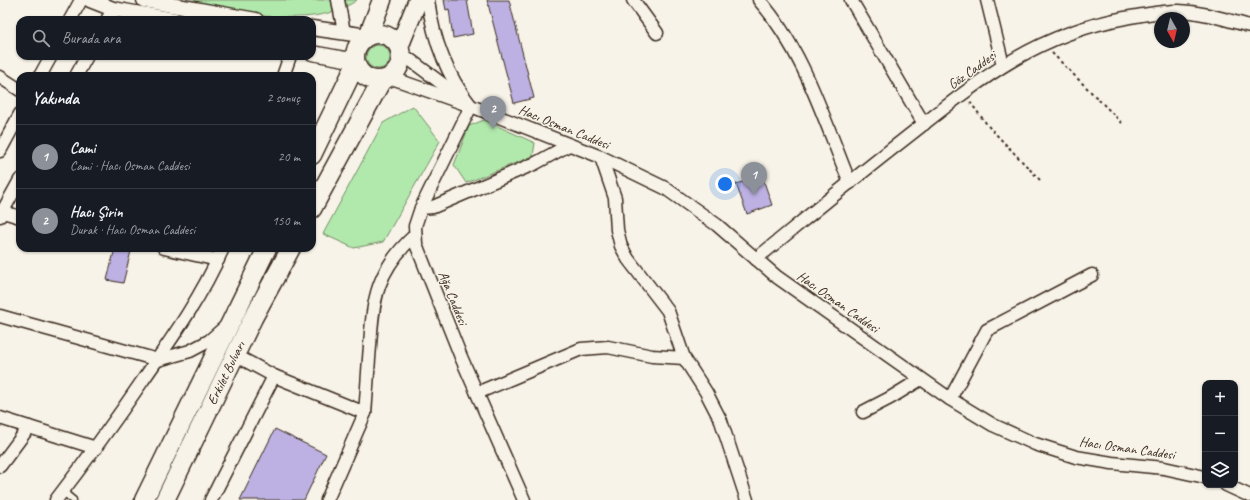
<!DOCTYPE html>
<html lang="tr">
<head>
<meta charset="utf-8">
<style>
	body { margin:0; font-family:Caveat,sans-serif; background:#242831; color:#f1f3f6 }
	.controls { position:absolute; right:12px; bottom:12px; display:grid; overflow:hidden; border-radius:8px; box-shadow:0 1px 3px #0004 }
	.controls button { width:36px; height:36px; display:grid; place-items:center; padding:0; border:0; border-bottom:1px solid #363941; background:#171b24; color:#f1f3f6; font:20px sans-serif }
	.compass { position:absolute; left:1154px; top:12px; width:36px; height:36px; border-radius:50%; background:#171b24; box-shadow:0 1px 3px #0004; rotate:172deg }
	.you { position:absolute; left:725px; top:184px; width:14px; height:14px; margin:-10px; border:3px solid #fff; border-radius:50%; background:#1a73e8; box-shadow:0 0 0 6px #1a73e833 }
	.badge { display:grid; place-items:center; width:26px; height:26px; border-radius:50%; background:#8c9099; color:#fff; font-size:13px; font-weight:700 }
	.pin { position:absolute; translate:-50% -33px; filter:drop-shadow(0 1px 2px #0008) }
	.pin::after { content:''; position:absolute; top:21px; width:14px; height:12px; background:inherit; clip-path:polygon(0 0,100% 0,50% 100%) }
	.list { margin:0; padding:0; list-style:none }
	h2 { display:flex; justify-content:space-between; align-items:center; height:52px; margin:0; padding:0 16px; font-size:17px }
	h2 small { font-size:13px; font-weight:400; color:#9ea1a6 }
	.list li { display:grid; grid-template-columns:26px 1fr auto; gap:12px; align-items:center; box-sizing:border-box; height:64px; padding:0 16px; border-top:1px solid #363941 }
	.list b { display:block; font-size:15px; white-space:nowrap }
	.list p { margin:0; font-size:13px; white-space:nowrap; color:#9ea1a6 }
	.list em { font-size:13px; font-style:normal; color:#9ea1a6 }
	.icon { flex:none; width:22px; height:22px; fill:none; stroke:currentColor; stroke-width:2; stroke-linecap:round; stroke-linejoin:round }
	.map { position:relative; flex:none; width:1250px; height:500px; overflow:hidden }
	.search { position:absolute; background:#171b24; box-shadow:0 1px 3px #0004; left:16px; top:16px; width:300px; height:44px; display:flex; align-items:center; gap:10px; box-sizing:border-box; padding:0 14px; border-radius:12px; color:#9ea1a6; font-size:15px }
	.panel { position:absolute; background:#171b24; box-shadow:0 1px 3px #0004; left:16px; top:72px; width:300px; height:180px; border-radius:12px }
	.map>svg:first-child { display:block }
</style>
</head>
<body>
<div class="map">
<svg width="1250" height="500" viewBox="0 0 1250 500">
	<rect width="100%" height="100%" fill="#f7f3e8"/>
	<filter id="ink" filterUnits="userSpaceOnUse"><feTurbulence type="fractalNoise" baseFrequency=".025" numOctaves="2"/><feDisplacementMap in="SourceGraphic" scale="8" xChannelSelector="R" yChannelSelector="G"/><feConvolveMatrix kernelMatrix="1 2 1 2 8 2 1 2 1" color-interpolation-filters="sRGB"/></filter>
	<g filter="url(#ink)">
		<!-- green -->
		<g fill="#b1e9ad" stroke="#768a66">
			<path d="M172,0H357C309,34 226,9 172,0Z"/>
			<circle cx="378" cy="57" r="12"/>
			<polygon points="413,106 440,141 383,242 354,248 323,234 383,123"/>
			<polygon points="484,120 535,143 533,156 466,183 454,165 469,126"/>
		</g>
		<!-- building -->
		<g fill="#bcb1e2" stroke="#3b2a1e">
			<polygon points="444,0 467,0 473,34 453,38 449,9 446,10"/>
			<polygon points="487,0 509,0 534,98 514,103"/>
			<polygon points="762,176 772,205 747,214 736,184"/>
			<polygon points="115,248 131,251 123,283 107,280"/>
			<polygon points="275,429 326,454 304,500 240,500"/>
		</g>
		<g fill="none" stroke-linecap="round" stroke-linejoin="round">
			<!-- service casing -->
			<g stroke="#3b2a1e" stroke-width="9">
				<polyline id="service" points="62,491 73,500"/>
			</g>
			<!-- minor casing -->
			<g stroke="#3b2a1e" stroke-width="15">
				<g id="minor">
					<polyline points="338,0 344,32"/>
					<path d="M428,0C433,38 447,76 471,106"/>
					<polyline points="633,0 657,33"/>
					<path d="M759,0C804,51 824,120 850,183"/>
					<polyline points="851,0 924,124"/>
					<polyline points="987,0 1003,65"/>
					<polyline points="70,20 81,0"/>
					<polyline points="107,20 113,9"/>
					<polyline points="401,53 461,98"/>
					<polyline points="40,76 51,56"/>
					<polyline points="76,76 87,56"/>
					<polyline points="283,76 290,56"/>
					<polyline points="0,77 20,90"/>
					<polyline points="389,77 471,106 601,157 665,188 717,225 777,277 950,399 993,425 1035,444 1076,457 1112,463 1164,468 1205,477"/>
					<polyline points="471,106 421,208 415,226 416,244 461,357 524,500"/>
					<polyline points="0,151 20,114"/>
					<polyline points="601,157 615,198 617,230 621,246 628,259 668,311 684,358 706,392 721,421 747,500"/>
					<polyline points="421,208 433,207 536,163 569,145"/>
					<polyline points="0,211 20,217"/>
					<polyline points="0,216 20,180"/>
					<polyline points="164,248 218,260"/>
					<path d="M756,259C805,219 853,179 902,141C975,84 1031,35 1125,18C1143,15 1161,11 1179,11C1205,12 1226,20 1250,26"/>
					<polyline points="0,316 158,360 190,351 209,341 226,326"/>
					<polyline points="235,355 274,376 365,413 327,500"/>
					<polyline points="477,393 581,349 608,347 652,356 684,358"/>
					<polyline points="950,399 987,330 1092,275"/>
					<polyline points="863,412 890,398 921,379"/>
					<path d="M365,413C367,391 368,369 370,346C373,297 377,270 415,235"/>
					<polyline points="0,418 96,448"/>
					<polyline points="0,466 29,427"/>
					<polyline points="1226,485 1250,496"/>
					<path d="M56,500C86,461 115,421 143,380C173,337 202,296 223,248"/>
					<polyline points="211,500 274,376"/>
				</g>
			</g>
			<!-- tertiary casing -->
			<g stroke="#3b2a1e" stroke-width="17">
				<g id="tertiary">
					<polyline points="90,0 113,9 174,20"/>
					<polyline points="144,0 256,20"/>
					<polyline points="312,28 368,36"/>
					<polyline points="312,53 356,61"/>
				</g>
			</g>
			<!-- primary casing -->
			<g stroke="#3b2a1e" stroke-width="21">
				<g id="primary">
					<circle cx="378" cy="57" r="23"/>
					<polyline points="368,36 382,0"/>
					<polyline points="399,47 418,0"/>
					<polyline points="312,155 356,64"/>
					<polyline points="312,209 382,80"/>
					<polyline points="144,500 267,248"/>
					<polyline points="165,500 253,318 291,248"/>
				</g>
			</g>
			<!-- path -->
			<g stroke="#3b2a1e" stroke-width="2" stroke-dasharray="3 3" stroke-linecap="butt">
				<polyline points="1052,53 1123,124"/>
				<polyline points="970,102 989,127 1040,180"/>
			</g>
			<!-- service -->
			<use href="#service" stroke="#f7f3e8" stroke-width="6"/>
			<!-- minor -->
			<use href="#minor" stroke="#f7f3e8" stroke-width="12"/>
			<!-- tertiary -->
			<use href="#tertiary" stroke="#f7f3e8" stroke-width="14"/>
			<!-- primary -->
			<use href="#primary" stroke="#f7f3e8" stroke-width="18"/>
		</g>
	</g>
	<g text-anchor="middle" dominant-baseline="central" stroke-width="3" stroke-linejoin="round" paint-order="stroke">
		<!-- street labels -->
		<g font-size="14" fill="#3b2a1e" stroke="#f7f3e8">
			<text transform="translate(972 70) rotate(-36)">Göz Caddesi</text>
			<text transform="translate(564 127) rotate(22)">Hacı Osman Caddesi</text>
			<text transform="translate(453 298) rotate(68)">Ağa Caddesi</text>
			<text transform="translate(838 302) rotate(35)">Hacı Osman Caddesi</text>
			<text transform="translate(226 373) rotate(-64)">Erkilet Bulvarı</text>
			<text transform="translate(1127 448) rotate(8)">Hacı Osman Caddesi</text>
		</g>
	</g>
</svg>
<div class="controls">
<button>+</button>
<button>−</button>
<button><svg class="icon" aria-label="layers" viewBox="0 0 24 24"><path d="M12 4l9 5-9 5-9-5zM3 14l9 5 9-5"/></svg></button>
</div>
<svg class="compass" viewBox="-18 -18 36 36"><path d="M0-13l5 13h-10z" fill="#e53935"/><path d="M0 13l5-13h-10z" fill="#9ea1a6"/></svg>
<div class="you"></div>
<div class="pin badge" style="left:754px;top:195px">1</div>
<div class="pin badge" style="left:493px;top:129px">2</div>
<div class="search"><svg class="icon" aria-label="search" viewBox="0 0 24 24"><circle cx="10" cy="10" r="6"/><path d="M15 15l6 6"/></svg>Burada ara</div>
<section class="panel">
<h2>Yakında<small>2 sonuç</small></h2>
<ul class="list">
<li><span class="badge">1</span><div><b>Cami</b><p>Cami · Hacı Osman Caddesi</p></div><em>20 m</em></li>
<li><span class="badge">2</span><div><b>Hacı Şirin</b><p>Durak · Hacı Osman Caddesi</p></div><em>150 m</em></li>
</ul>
</section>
</div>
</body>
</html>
